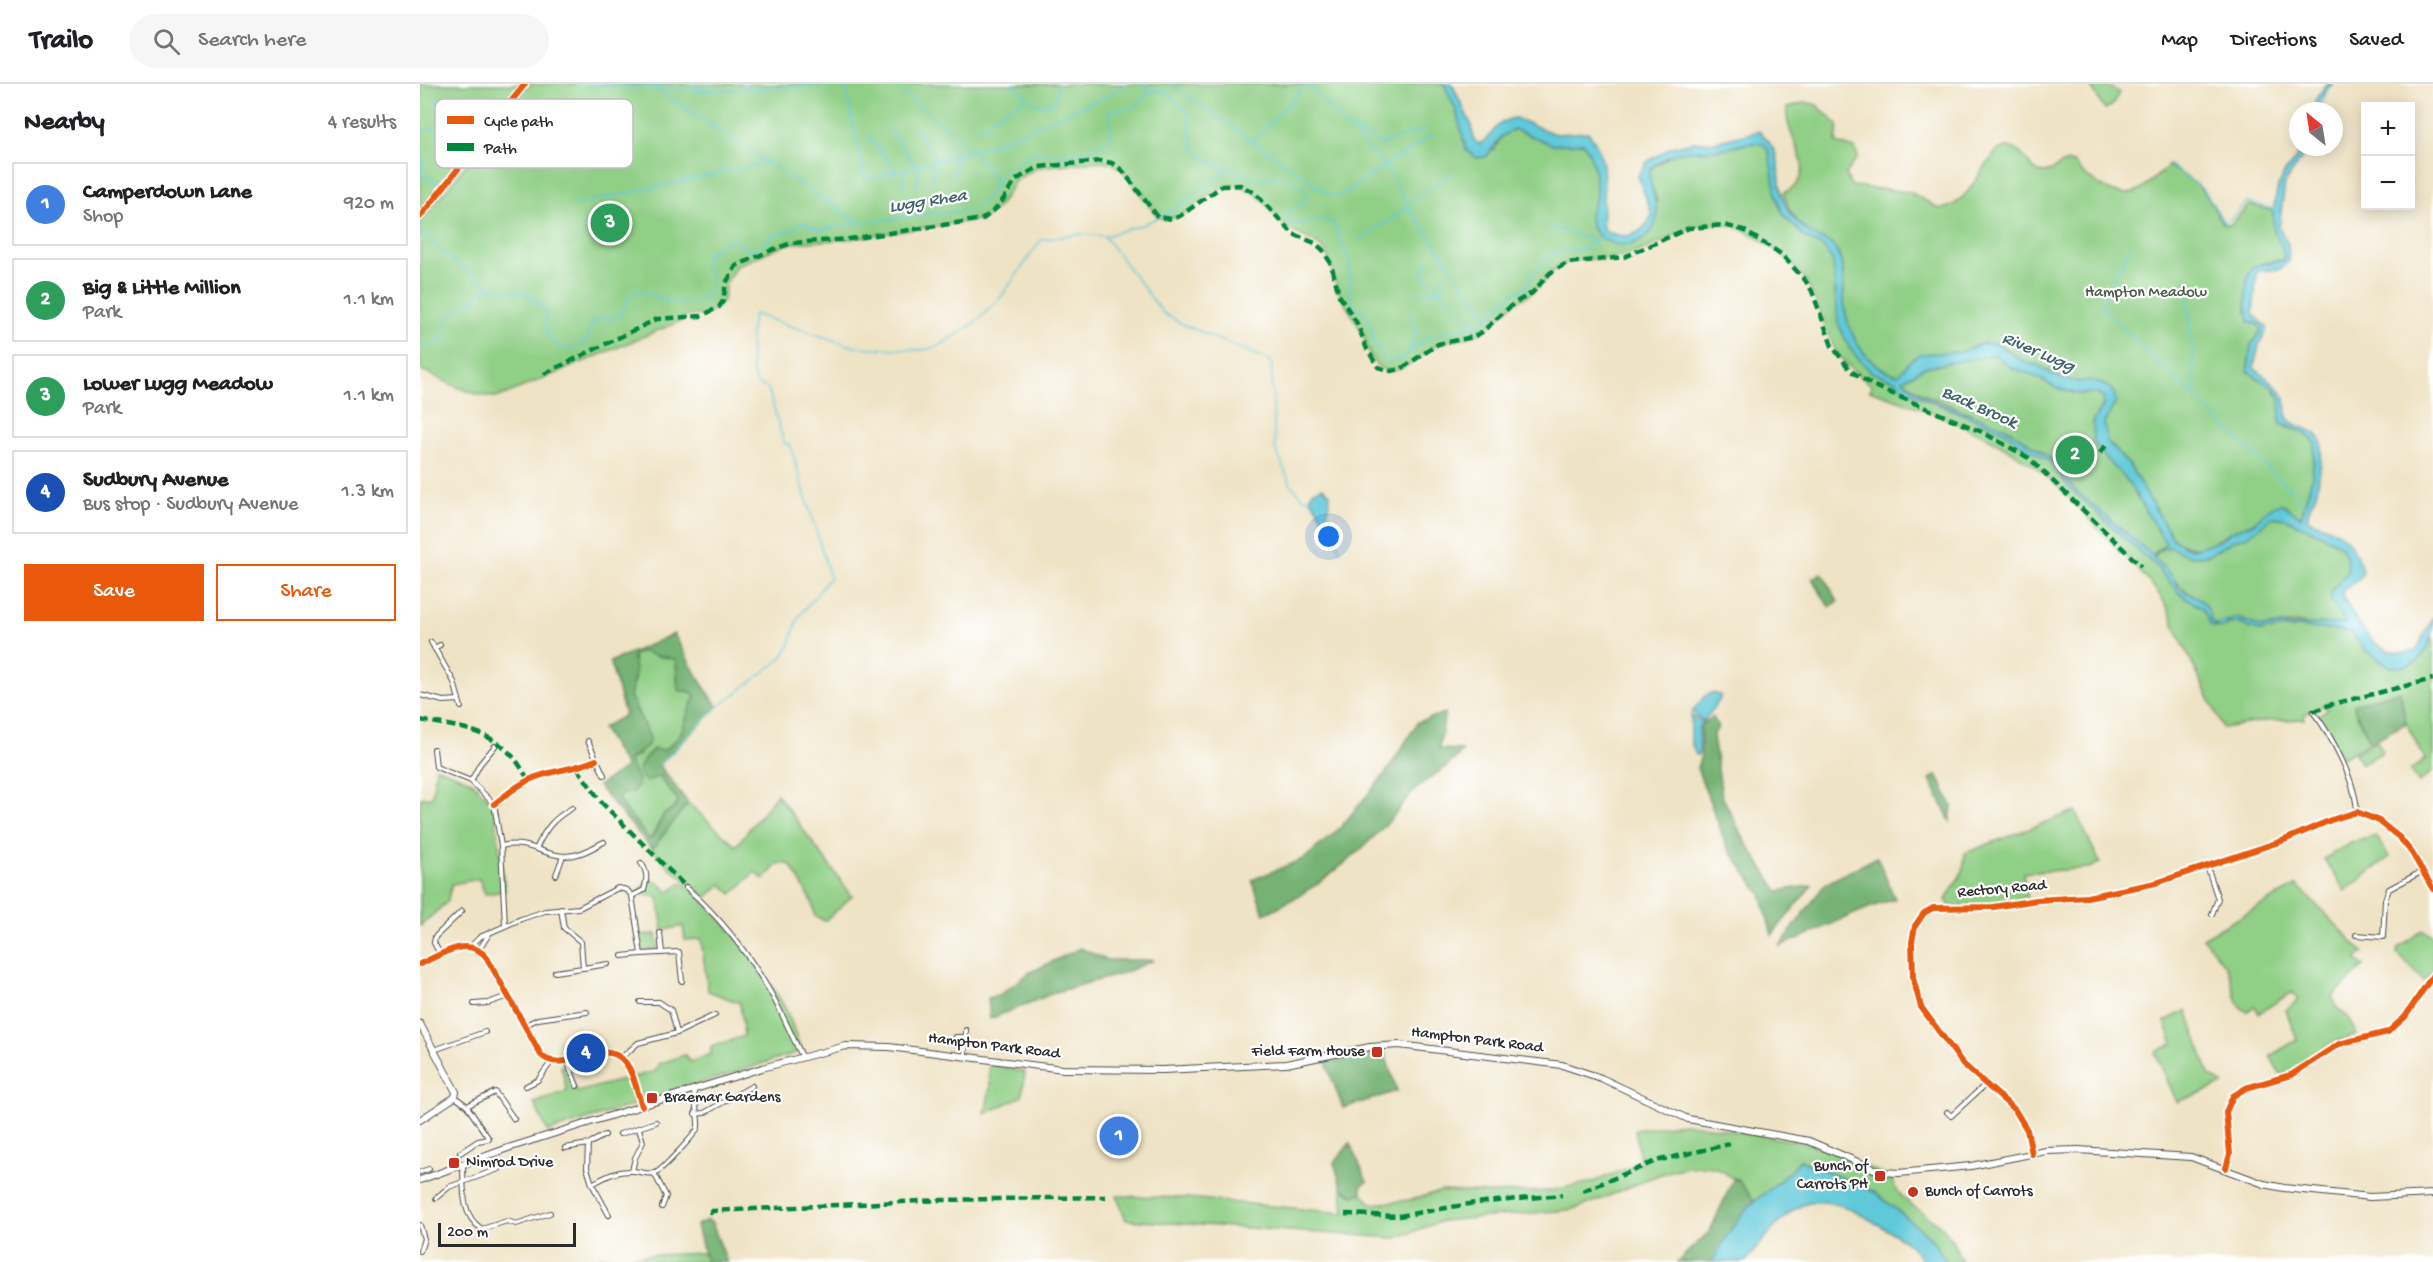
<!DOCTYPE html>
<html lang="en">
<head>
<meta charset="utf-8">
<style>
	body { margin:0; font-family:"Gochi Hand",sans-serif; background:#f6f6f6; color:#202124 }
	.controls { position:absolute; right:18px; top:18px; display:grid; overflow:hidden; border-radius:0px; box-shadow:0 3px 15px #0003 }
	.controls button { width:54px; height:54px; display:grid; place-items:center; padding:0; border:0; border-bottom:2px solid #e0e0e0; background:#fff; color:#202124; font:30px sans-serif }
	.compass { position:absolute; left:1869px; top:18px; width:54px; height:54px; border-radius:50%; background:#fff; box-shadow:0 3px 15px #0003; rotate:330deg }
	.scale { position:absolute; left:18px; bottom:15px; width:138px; box-sizing:border-box; padding-left:6px; border:3px solid #2b2b2b; border-top:0; font-size:16px; line-height:21px; white-space:nowrap; color:#2b2b2b; -webkit-text-stroke:4px #fff; paint-order:stroke }
	.you { position:absolute; left:909px; top:453px; width:21px; height:21px; margin:-15px; border:4px solid #fff; border-radius:50%; background:#1a73e8; box-shadow:0 0 0 9px #1a73e833 }
	.badge { display:grid; place-items:center; width:39px; height:39px; border-radius:50%; background:#ea580c; color:#fff; font-size:20px; font-weight:700 }
	.pin { position:absolute; translate:-50% -50%; border:3px solid #fff; box-shadow:0 2px 6px #0006 }
	.list { margin:0; padding:0; list-style:none }
	h2 { display:flex; justify-content:space-between; align-items:center; height:78px; margin:0; padding:0 24px; font-size:26px }
	h2 small { font-size:20px; font-weight:400; color:#757577 }
	.list li { display:grid; grid-template-columns:39px 1fr auto; gap:18px; align-items:center; box-sizing:border-box; height:84px; margin:0 12px 12px; padding:0 12px; border:2px solid #e0e0e0; border-radius:0px }
	.list b { display:block; font-size:22px; white-space:nowrap }
	.list p { margin:0; font-size:20px; white-space:nowrap; color:#757577 }
	.list em { font-size:20px; font-style:normal; color:#757577 }
	.actions { display:flex; gap:12px; padding:18px 24px }
	.actions a { flex:1; padding:14px 0; border:2px solid #ea580c; border-radius:0px; text-align:center; font-size:21px; color:#ea580c }
	.actions .main { background:#ea580c; color:#fff }
	.icon { flex:none; width:33px; height:33px; fill:none; stroke:currentColor; stroke-width:2; stroke-linecap:round; stroke-linejoin:round }
	.map { position:relative; flex:none; width:2013px; height:1178px; overflow:hidden }
	header { display:flex; align-items:center; gap:36px; box-sizing:border-box; height:84px; padding:0 30px; background:#fff; border-bottom:2px solid #e0e0e0 }
	header strong { font-size:28px }
	nav { display:flex; gap:33px; margin-inline-start:auto; font-size:21px }
	.search { width:420px; height:54px; background:#f6f6f6; display:flex; align-items:center; gap:15px; box-sizing:border-box; padding:0 21px; border-radius:33px; color:#757577; font-size:22px }
	main { display:flex }
	aside { flex:1; background:#fff }
	.map>svg:first-child { display:block }
</style>
</head>
<body>
<header>
<strong>Trailo</strong>
<div class="search"><svg class="icon" aria-label="search" viewBox="0 0 24 24"><circle cx="10" cy="10" r="6"/><path d="M15 15l6 6"/></svg>Search here</div>
<nav><a>Map</a><a>Directions</a><a>Saved</a></nav>
</header>
<main>
<aside>
<h2>Nearby<small>4 results</small></h2>
<ul class="list">
<li><span class="badge" style="background:#3f7fe0">1</span><div><b>Camperdown Lane</b><p>Shop</p></div><em>920 m</em></li>
<li><span class="badge" style="background:#2e9e5b">2</span><div><b>Big &amp; Little Million</b><p>Park</p></div><em>1.1 km</em></li>
<li><span class="badge" style="background:#2e9e5b">3</span><div><b>Lower Lugg Meadow</b><p>Park</p></div><em>1.1 km</em></li>
<li><span class="badge" style="background:#1a4fb4">4</span><div><b>Sudbury Avenue</b><p>Bus stop · Sudbury Avenue</p></div><em>1.3 km</em></li>
</ul>
<div class="actions"><a class="main">Save</a><a>Share</a></div>
</aside>
<div class="map">
<svg width="2013" height="1178" viewBox="0 0 2013 1178">
	<rect width="100%" height="100%" fill="#fff"/>
	<filter id="ink" filterUnits="userSpaceOnUse"><feTurbulence type="fractalNoise" baseFrequency=".0167" numOctaves="2"/><feDisplacementMap in="SourceGraphic" scale="12" xChannelSelector="R" yChannelSelector="G"/><feConvolveMatrix kernelMatrix="1 2 1 2 8 2 1 2 1" color-interpolation-filters="sRGB"/></filter>
	<filter id="wash" filterUnits="userSpaceOnUse"><feTurbulence type="fractalNoise" baseFrequency=".008" numOctaves="4" result="noise"/><feDisplacementMap in="SourceGraphic" scale="24" xChannelSelector="R" yChannelSelector="G"/><feGaussianBlur stdDeviation="1.35" result="paint"/><feColorMatrix in="noise" values="0 0 0 0 0 0 0 0 0 0 0 0 0 0 0 0 0 1.4 0 .05"/><feComposite in="paint" operator="in"/></filter>
	<g filter="url(#wash)">
		<rect width="100%" height="100%" fill="#efe3c5"/>
		<!-- green -->
		<g fill="#90cf86" stroke="#5e7d58" stroke-width="1.5">
			<polygon points="0,0 101,0 0,128"/>
			<path d="M109,0H1024L1037,26L1046,66H1074L1082,52L1094,45L1133,61L1163,59C1173,72 1179,97 1176,114C1174,124 1170,131 1171,142L1207,161L1225,154L1237,117L1229,94L1230,85L1257,68L1272,65L1300,66L1336,58L1344,60C1357,79 1352,105 1361,126C1371,147 1397,151 1409,169C1419,184 1413,202 1416,218C1418,234 1443,272 1451,288L1476,296L1486,307L1584,347L1599,359L1631,377L1646,401L1736,482L1759,509L1783,525L1794,543L1804,544L1807,540L1817,539L1839,547L1879,543L1932,548L1945,566L1971,583C1992,584 2004,571 2013,553V687L1999,699L1990,687L2005,675L1986,639L1980,607L1935,627L1951,658L1922,674L1898,631L1908,626L1905,621L1884,631L1885,635L1845,637L1803,644L1755,543C1747,511 1719,487 1696,463C1670,437 1641,402 1611,380C1566,348 1502,323 1449,306L1452,301C1406,270 1413,254 1392,208C1382,185 1356,165 1335,152C1281,119 1250,163 1201,173C1182,177 1157,172 1140,182C1129,189 1123,200 1113,208C1107,213 1099,216 1092,221C1083,229 1075,239 1064,246C1049,257 1030,253 1015,262C1002,270 986,287 970,287C949,287 947,256 939,243C933,231 923,220 918,206C912,193 913,178 904,166C893,153 875,152 864,141C853,132 847,118 835,110C792,78 774,147 738,133L702,86L692,79L681,77L619,83L604,91L595,97L579,122L563,135L429,155L372,159L354,165L316,182L306,199L303,217C293,230 281,232 265,232L261,237L79,313C53,314 23,296 0,285V140Z"/>
			<polygon points="1669,0 1683,0 1699,8 1694,20 1685,26"/>
			<path d="M1385,18L1397,21L1418,41L1416,59L1435,64L1438,73L1426,90L1431,102L1490,108L1520,125C1552,124 1567,62 1587,63C1604,64 1606,82 1619,88C1631,93 1642,74 1653,79C1658,82 1661,89 1666,92C1707,120 1713,114 1748,82C1763,90 1779,100 1789,115C1796,125 1796,134 1806,142L1811,140L1829,121L1854,127L1853,141L1863,161L1864,176L1841,179L1828,195L1826,227L1833,240H1838L1842,245L1831,261L1828,283L1850,300L1860,314L1865,343L1883,348L1895,358L1892,394L1881,433L1862,420C1844,427 1845,434 1831,441C1825,444 1816,444 1809,448C1790,462 1777,470 1754,456L1709,381L1687,357L1684,339L1696,318L1674,297L1658,298L1639,294L1627,286L1606,279L1584,263L1563,259L1541,268L1500,271L1478,291C1446,282 1426,250 1424,218C1423,198 1426,182 1415,164C1410,157 1402,156 1395,152C1380,144 1367,126 1364,109C1406,89 1363,55 1367,24Z"/>
			<polygon points="1572,270 1582,274 1591,284 1611,290 1636,304 1658,310 1675,309 1684,314 1683,322 1673,337 1679,367 1704,392 1747,460 1737,466 1733,472 1655,406 1647,397 1643,386 1628,372 1586,344 1504,310 1483,296 1505,283"/>
			<path d="M1852,433C1866,433 1875,439 1888,445C1910,455 1931,459 1927,489L1911,507L1926,539L1905,542L1879,539L1840,543L1821,535L1795,541L1791,537L1787,523C1766,509 1750,494 1734,474L1739,466L1749,463L1771,472L1788,471L1814,456L1828,452Z"/>
			<path d="M223,567C235,575 244,571 256,576L258,606L273,608L275,613C261,638 270,648 243,667L233,665L224,675C237,687 245,703 258,715L256,723L244,730L230,756L198,717L201,710L218,695L208,676L220,670L226,645L210,612L214,596L213,571Z"/>
			<polygon points="1957,657 1963,668 1941,680 1935,669"/>
			<polygon points="16,683 51,697 74,720 85,807 65,810 59,795 32,800 27,818 0,842 0,714 12,713"/>
			<polygon points="357,710 432,812 405,837 395,832 392,818 370,780 357,780 344,796 335,788 312,810 301,800 287,813 249,783 232,765 268,719 316,762"/>
			<polygon points="1655,727 1680,779 1669,784 1603,789 1607,813 1575,820 1530,822 1526,816 1543,787 1545,769"/>
			<polygon points="1956,752 1969,773 1925,807 1904,775 1932,758"/>
			<path d="M233,795L249,808L263,798C303,832 339,878 365,924C372,937 376,954 382,967L128,1048L114,1019L147,1007L141,982L147,981L157,1008L236,987L238,980L265,971L270,978L291,970V963L324,952L320,919L288,907L281,855L265,856L263,842L243,846L238,813L218,809L227,797Z"/>
			<path d="M1877,801L1944,869L1936,875L1944,882L1912,913L1916,923L1928,933L1937,951L1910,960L1875,985L1861,991L1850,972L1877,956L1866,926L1878,916L1872,908L1839,929L1834,922L1827,928C1810,918 1815,898 1807,885C1800,874 1791,864 1783,854Z"/>
			<polygon points="2003,846 2013,851 2013,888 2004,897 1977,869 1978,864"/>
			<polygon points="236,850 238,865 222,867 221,851"/>
			<polygon points="1767,926 1789,991 1803,1000 1757,1018 1735,968 1753,960 1745,937"/>
			<polygon points="569,980 605,988 602,1012 565,1030 570,1004"/>
			<path d="M1265,1039L1386,1059L1408,1065L1471,1094C1479,1120 1507,1128 1524,1145C1532,1154 1537,1166 1542,1178H1527L1509,1152L1454,1108L1380,1076L1367,1093L1334,1117C1323,1103 1304,1082 1284,1082C1240,1081 1193,1116 1149,1126L1022,1137L976,1154L706,1136L697,1112L767,1114L924,1129L922,1104L933,1112L942,1109L952,1120L990,1116L1022,1107L1073,1109L1128,1107L1173,1098L1221,1079L1215,1046Z"/>
			<polygon points="285,1169 286,1178 181,1178 180,1173"/>
		</g>
		<!-- forest -->
		<g fill="#74b273" stroke="#506e4f" stroke-width="1.5" fill-rule="evenodd">
			<polygon points="1402,489 1418,518 1409,523 1392,494"/>
			<path d="M254,550L278,594L298,623L239,681L268,719L232,765L178,702L206,683L182,644L205,631L190,578ZM223,567C235,575 245,571 256,576L258,606L272,608L275,613C261,638 270,648 243,667L234,665L224,675L218,688L226,698L241,691L249,706L258,715L256,723L244,730L230,756L198,717L201,710L211,709L218,702V695L208,676L227,663L230,654L210,612L215,589L213,571Z"/>
			<polygon points="1980,607 1986,639 1951,658 1935,627 1934,620"/>
			<path d="M1025,629L1019,665L1043,666C1030,684 1009,692 994,707C985,716 978,727 970,736C933,776 894,807 844,830L832,796L885,774L921,743L968,686L998,638Z"/>
			<polygon points="1293,633 1298,643 1293,652 1302,712 1325,757 1358,807 1392,801 1352,851 1341,810 1307,763 1277,684 1281,671 1281,641"/>
			<polygon points="1517,691 1532,722 1530,737 1510,695"/>
			<path d="M1457,773L1475,815C1435,826 1399,848 1360,862L1405,800Z"/>
			<polygon points="660,864 687,876 734,876 701,890 636,908 570,935 568,914 581,910 609,889"/>
			<polygon points="964,967 977,1007 923,1024 905,976"/>
			<polygon points="930,1059 947,1098 941,1102 942,1109 933,1112 922,1104 914,1079"/>
			<polygon points="1314,1094 1319,1097 1334,1117 1312,1144 1292,1178 1257,1178 1290,1147"/>
			<polygon points="287,1136 292,1139 307,1178 286,1178 277,1141"/>
		</g>
		<!-- water -->
		<g fill="#5ec9d9" stroke="#447a82" stroke-width="1.5" fill-rule="evenodd">
			<path d="M1024,0H1032L1051,40L1054,56L1059,60C1075,52 1073,37 1095,34L1135,50L1168,48C1193,78 1180,110 1183,145C1203,157 1222,153 1232,131L1218,92L1227,78L1252,63L1273,58H1295L1339,47C1371,76 1351,97 1368,126C1372,133 1383,144 1390,149C1399,155 1410,156 1416,166C1426,184 1422,200 1424,219C1427,250 1446,284 1478,291L1490,277L1500,270L1541,268L1563,259L1577,260L1606,279L1618,281L1639,294L1658,298L1674,297L1689,303L1694,309L1696,318L1684,339L1687,357L1709,381L1754,456L1766,463L1772,465L1801,456L1811,447L1832,440L1854,421L1862,420L1881,433L1892,394L1895,358L1883,348L1861,340C1858,331 1862,324 1860,315C1857,298 1836,299 1828,286L1831,261L1842,245L1838,240L1829,238C1826,223 1823,195 1833,182L1864,176C1865,159 1854,155 1853,141C1852,127 1856,107 1861,95C1867,83 1877,76 1881,63H1886L1884,71L1865,99L1859,143L1868,160L1869,177L1860,185L1837,187L1833,230L1848,244L1839,260L1834,284C1844,293 1857,299 1864,312C1868,320 1862,331 1871,338C1882,345 1902,346 1902,363C1902,371 1898,403 1896,410C1892,420 1887,424 1888,436C1923,447 1932,454 1943,489L1938,496L1922,507V512C1940,541 1955,578 1996,567L2013,533C2013,561 2003,585 1971,583L1945,566L1931,548L1879,543L1839,547L1817,539L1807,540L1804,544L1791,542L1783,525L1759,509L1736,482L1651,406L1631,378L1599,359L1584,347L1486,307L1476,297L1451,288L1430,265L1418,239L1413,177L1403,163L1384,153L1363,130L1356,112L1349,68L1344,60C1329,57 1316,63 1301,65C1268,71 1261,59 1230,85C1227,109 1249,129 1228,151C1223,156 1215,160 1207,161C1189,163 1168,150 1170,130C1172,122 1177,116 1176,108C1176,91 1173,72 1163,59L1133,61L1094,45L1082,52L1066,73L1057,74L1046,66L1036,26ZM1575,271L1591,284L1611,290L1636,304L1658,310L1675,309L1684,314L1683,322L1673,337L1674,359L1693,383L1704,392L1746,460L1733,472L1655,406C1648,399 1646,391 1641,383C1637,378 1590,346 1584,343C1558,330 1501,318 1483,296L1505,283ZM1852,433C1866,433 1875,439 1888,445C1910,455 1931,459 1927,489L1911,507V517L1926,539L1840,543L1816,534L1795,541C1788,535 1791,526 1784,519C1776,510 1767,510 1759,504L1752,492L1734,474L1739,466L1749,463L1771,472L1788,471L1814,456L1828,452Z"/>
			<polygon points="1907,0 1913,0 1908,4 1897,27 1891,27 1897,13"/>
			<polygon points="903,403 910,410 906,440 890,413 892,408"/>
			<polygon points="1292,609 1300,611 1300,615 1284,637 1272,628 1285,612"/>
			<polygon points="1271,632 1283,638 1279,642 1279,670 1276,671 1271,658"/>
			<path d="M1380,1076L1454,1108L1509,1152L1527,1178H1502C1495,1160 1477,1152 1461,1142C1386,1096 1375,1119 1325,1178H1292C1304,1157 1317,1133 1335,1117C1351,1103 1367,1093 1380,1076Z"/>
		</g>
		<g fill="none" stroke-linecap="round" stroke-linejoin="round">
			<!-- stream -->
			<g stroke="#5ec9d9" stroke-width="1.5">
				<polyline points="157,0 284,7 293,0"/>
				<polyline points="229,0 441,140"/>
				<polyline points="272,0 284,7 467,0"/>
				<polyline points="323,0 330,4"/>
				<polyline points="425,0 445,96 569,62 687,12 705,0"/>
				<polyline points="473,0 554,67 578,100"/>
				<path d="M592,0C607,10 613,28 634,18L639,0"/>
				<polyline points="719,0 731,7"/>
				<polyline points="751,0 910,111 921,111 1013,50"/>
				<polyline points="887,0 965,82 989,124 1067,233"/>
				<polyline points="18,12 17,20 39,51 45,70"/>
				<polyline points="494,43 518,76"/>
				<polyline points="932,44 961,60 1006,45"/>
				<polyline points="469,45 495,81"/>
				<polyline points="559,46 573,33 605,15"/>
				<polyline points="0,48 31,39"/>
				<polyline points="448,51 475,86"/>
				<polyline points="40,52 53,61"/>
				<polyline points="833,57 887,0"/>
				<polyline points="526,58 538,70"/>
				<polyline points="0,68 6,84 0,85"/>
				<polyline points="1748,80 1785,107 1805,140 1827,118 1856,126"/>
				<polyline points="0,89 18,100 25,95"/>
				<polyline points="532,94 536,72"/>
				<polyline points="512,100 514,77"/>
				<polyline points="496,104 501,81"/>
				<polyline points="482,105 485,86"/>
				<polyline points="988,120 1032,89"/>
				<polyline points="153,121 349,78"/>
				<polyline points="1128,142 1176,157"/>
				<path d="M0,146C21,167 47,192 75,204C85,209 94,206 103,208C111,211 119,221 125,226C127,232 125,239 126,245C130,264 153,272 166,256C170,251 169,244 173,238L184,234L197,235L207,217L217,206L248,218H274L287,213L292,198L284,177L285,171L312,155L329,166L337,165L354,151L370,147L382,138L399,146L421,141L553,125C574,112 576,92 588,83C595,78 609,72 617,69C624,67 629,70 635,71C648,73 685,64 691,52C695,43 687,35 690,26L713,24L731,7L739,6L747,9L767,28L774,65L788,77L837,96L862,92L887,106C892,120 876,120 869,128L868,136L871,140C887,143 900,130 914,139C917,152 930,174 930,183C931,195 928,203 931,215C937,234 952,222 953,258L963,268V275C981,283 993,262 1007,254C1023,244 1044,250 1061,239C1071,232 1078,221 1088,213C1094,208 1101,206 1108,202L1111,192L1131,170L1142,166H1161L1180,154"/>
				<polyline points="685,153 743,229 764,241 851,277 855,364 871,401 885,415 891,415"/>
				<polyline points="939,156 988,124"/>
				<polyline points="1711,160 1681,223 1884,419"/>
				<polyline points="1008,175 1002,191 1057,241"/>
				<polyline points="1000,209 1019,207 1024,190"/>
				<polyline points="1768,212 1776,313"/>
				<polyline points="0,261 21,259 29,232 67,205 73,204"/>
				<polyline points="989,266 997,246 990,231"/>
				<polyline points="906,440 921,467"/>
				<path d="M239,681L298,623L361,575L369,563L378,534L410,493L370,361L364,359L348,304L337,300C329,286 329,246 334,230L435,263L504,266L519,262L556,238L581,213L621,156L660,150L685,152L722,141L754,126L809,85"/>
			</g>
		</g>
	</g>
	<g filter="url(#ink)">
		<g fill="none" stroke-linecap="round" stroke-linejoin="round">
			<!-- street casing -->
			<g stroke="#484742" stroke-width="6">
				<g id="street">
					<polyline points="11,558 34,598 41,623"/>
					<polyline points="14,564 20,561"/>
					<polyline points="0,611 23,617 39,616"/>
					<path d="M1893,628C1912,651 1936,699 1937,728"/>
					<polyline points="168,657 184,691"/>
					<polyline points="14,665 16,683 51,697 74,720 81,762 85,841"/>
					<polyline points="51,697 60,680 75,662"/>
					<path d="M74,720C85,712 96,702 109,696C130,686 154,686 176,676"/>
					<path d="M81,762C111,756 120,771 145,772C160,772 172,764 184,758"/>
					<path d="M117,763C126,744 133,735 152,724"/>
					<polyline points="1787,782 1798,815 1792,830"/>
					<polyline points="136,791 143,772"/>
					<path d="M266,803C297,831 325,865 346,901C360,923 370,949 382,972"/>
					<path d="M212,812L224,806C227,796 228,788 221,779"/>
					<polyline points="240,849 242,869"/>
					<polyline points="1936,851 1963,853 1965,816 1969,805 2003,787"/>
					<polyline points="51,862 60,853 101,835 125,827 159,824 198,804 207,806 212,812 221,870 202,872"/>
					<polyline points="59,866 69,850"/>
					<polyline points="20,870 14,859 15,853 42,827"/>
					<polyline points="221,870 259,868 262,897"/>
					<polyline points="163,884 188,880"/>
					<polyline points="135,888 163,884 161,858 144,844 141,825"/>
					<polyline points="220,918 239,918 251,926 257,949"/>
					<polyline points="54,920 68,919 88,912"/>
					<polyline points="105,941 118,935 167,928"/>
					<polyline points="536,953 546,953"/>
					<polyline points="14,966 65,948"/>
					<polyline points="545,972 546,946"/>
					<polyline points="201,974 218,959 257,949 295,931"/>
					<polyline points="147,977 157,1002"/>
					<polyline points="106,1002 118,996 132,977"/>
					<polyline points="35,1013 47,1022 69,1055 58,1057 40,1069"/>
					<polyline points="47,1022 75,1008 94,1035"/>
					<polyline points="1527,1028 1531,1032 1566,1000"/>
					<polyline points="275,1030 284,1029 332,1002"/>
					<polyline points="200,1050 236,1038"/>
					<polyline points="168,1060 167,1084 172,1100"/>
					<polyline points="145,1064 168,1060 185,1051"/>
					<polyline points="1612,1069 1607,1046 1595,1026 1543,980 1501,923 1493,894 1493,849 1500,834 1513,824 1573,823 1617,816 1667,813 1736,799 1862,757 1911,736 1937,728 1959,737 1980,754 1992,769 2013,805"/>
					<path d="M43,1080C44,1104 40,1131 62,1145L87,1137L96,1140L130,1129"/>
					<polyline points="1806,1084 1810,1070 1806,1028 1813,1012 1826,1004 1871,991 1919,960 1968,948 1985,933 2013,891"/>
					<polyline points="212,1087 215,1074 223,1058 219,1045"/>
					<polyline points="0,1088 9,1085"/>
					<polyline points="234,1089 246,1112 242,1123"/>
					<polyline points="16,1114 29,1103 79,1085"/>
					<path d="M189,1131L172,1100C185,1093 197,1086 212,1087C219,1087 228,1091 235,1089C240,1088 278,1048 278,1043C279,1033 274,1019 274,1006"/>
					<polyline points="0,1141 4,1155 0,1167"/>
				</g>
			</g>
			<!-- secondary casing -->
			<g stroke="#484742" stroke-width="8">
				<g id="secondary">
					<path d="M0,880C21,871 49,850 67,874L121,971C145,993 183,951 205,978C214,989 217,1008 222,1022"/>
					<polyline points="0,940 36,1008 35,1013 0,1036"/>
					<polyline points="0,1096 88,1064 342,984 426,962 469,963 643,985 743,986 866,980 950,963 979,961 1142,981 1181,994 1268,1035 1389,1057 1461,1088 1479,1089 1551,1082 1626,1067 1658,1066 1771,1073 1844,1100 1864,1104 1950,1113 2013,1110"/>
				</g>
			</g>
			<!-- highway casing -->
			<g stroke="#484742" stroke-width="10">
				<polyline id="highway" points="0,133 105,0"/>
			</g>
			<!-- street -->
			<use href="#street" stroke="#fff" stroke-width="4"/>
			<!-- secondary -->
			<use href="#secondary" stroke="#fff" stroke-width="6"/>
			<!-- highway -->
			<use href="#highway" stroke="#fff" stroke-width="8"/>
			<!-- quiet -->
			<g stroke="#00873e" stroke-width="4.5" stroke-dasharray="9 4.5" stroke-linecap="butt">
				<polyline points="124,290 237,235 281,232 299,223 303,217 306,199 316,182 354,165 372,159 429,155 563,135 579,122 595,97 604,91 619,83 681,77 692,79 702,86 738,133 752,135 760,132 802,102 820,101 835,109 873,150 895,159 903,166 911,180 919,211 938,241 946,263 958,283 971,287 981,285 1018,260 1053,253 1062,248 1093,220 1112,209 1130,189 1147,179 1204,173 1269,144 1304,141 1323,146 1361,170 1385,196 1392,207 1412,262 1431,287 1452,301 1562,348 1609,374 1721,482"/>
				<polyline points="1680,369 1688,359"/>
				<polyline points="1893,628 1909,621 2013,595"/>
				<path d="M0,636C49,645 84,647 108,696"/>
				<polyline points="157,684 182,719 266,803"/>
				<polyline points="1163,1107 1236,1077 1310,1060"/>
				<polyline points="290,1130 292,1127 522,1116 686,1113"/>
				<polyline points="925,1130 979,1132 1055,1119 1142,1111"/>
			</g>
			<!-- cycleway casing -->
			<g stroke="#fff" stroke-width="10">
				<g id="cycleway">
					<polyline points="0,133 105,0"/>
					<path d="M74,720C85,712 96,702 109,696C130,686 154,686 176,676"/>
					<path d="M0,880C21,871 49,850 67,874L121,971C145,993 183,951 205,978C214,989 217,1008 222,1022"/>
					<polyline points="1612,1070 1607,1046 1595,1026 1543,980 1501,923 1493,894 1492,858 1495,842 1504,829 1513,824 1573,823 1617,816 1667,813 1736,799 1862,757 1911,736 1937,728 1959,737 1980,754 1992,769 2013,805"/>
					<polyline points="1806,1084 1810,1070 1806,1028 1813,1012 1826,1004 1871,991 1919,960 1968,948 1985,933 2013,891"/>
				</g>
			</g>
			<!-- cycleway -->
			<use href="#cycleway" stroke="#e8590c" stroke-width="6"/>
		</g>
	</g>
	<!-- markers -->
	<g fill="#c8321e" stroke="#fff" stroke-width="2">
		<rect x="951" y="962" width="12" height="12" rx="3"/>
		<rect x="226" y="1008" width="12" height="12" rx="3"/>
		<rect x="28" y="1073" width="12" height="12" rx="3"/>
		<rect x="1454" y="1086" width="12" height="12" rx="3"/>
		<circle cx="1493" cy="1108" r="6"/>
	</g>
	<g text-anchor="middle" dominant-baseline="central" stroke-width="4.5" stroke-linejoin="round" paint-order="stroke">
		<!-- park labels -->
		<g font-size="16" fill="#495c46" stroke="#fff">
			<text x="1726" y="209">Hampton Meadow</text>
		</g>
		<!-- street labels -->
		<g font-size="16" fill="#2b2b2b" stroke="#fff">
			<text transform="translate(1582 806) rotate(-5)">Rectory Road</text>
			<text transform="translate(1057 957) rotate(7)">Hampton Park Road</text>
			<text transform="translate(574 963) rotate(7)">Hampton Park Road</text>
		</g>
		<!-- poi labels -->
		<g font-size="16" fill="#2b2b2b" stroke="#fff" text-anchor="start">
			<text x="945" y="968" text-anchor="end">Field Farm House</text>
			<text x="244" y="1014">Braemar Gardens</text>
			<text x="46" y="1079">Nimrod Drive</text>
			<text x="1448" y="1083" text-anchor="end">Bunch of<tspan x="1448" dy="18">Carrots PH</tspan></text>
			<text x="1505" y="1108">Bunch of Carrots</text>
		</g>
		<!-- water labels -->
		<g font-size="18" font-style="italic" fill="#3d6268" stroke="#fff">
			<text transform="translate(508 118) rotate(-9)">Lugg Rhea</text>
			<text transform="translate(1618 269) rotate(23)">River Lugg</text>
			<text transform="translate(1559 324) rotate(24)">Back Brook</text>
		</g>
	</g>
	<!-- legend -->
	<rect x="15" y="15" width="198" height="69" rx="9" fill="#fff" stroke="#bfbfbf" stroke-width="1.5"/>
	<rect x="27" y="32" width="27" height="8" fill="#e8590c"/>
	<rect x="27" y="59" width="27" height="8" fill="#00873e"/>
	<g font-size="16" fill="#2b2b2b">
		<text x="64" y="42">Cycle path</text>
		<text x="64" y="69">Path</text>
	</g>
</svg>
<div class="controls">
<button>+</button>
<button>−</button>
</div>
<svg class="compass" viewBox="-18 -18 36 36"><path d="M0-13l5 13h-10z" fill="#e53935"/><path d="M0 13l5-13h-10z" fill="#757577"/></svg>
<div class="scale">200 m</div>
<div class="you"></div>
<div class="pin badge" style="left:699px;top:1052px;background:#3f7fe0">1</div>
<div class="pin badge" style="left:1655px;top:371px;background:#2e9e5b">2</div>
<div class="pin badge" style="left:190px;top:139px;background:#2e9e5b">3</div>
<div class="pin badge" style="left:166px;top:969px;background:#1a4fb4">4</div>
</div>
</main>
</body>
</html>
